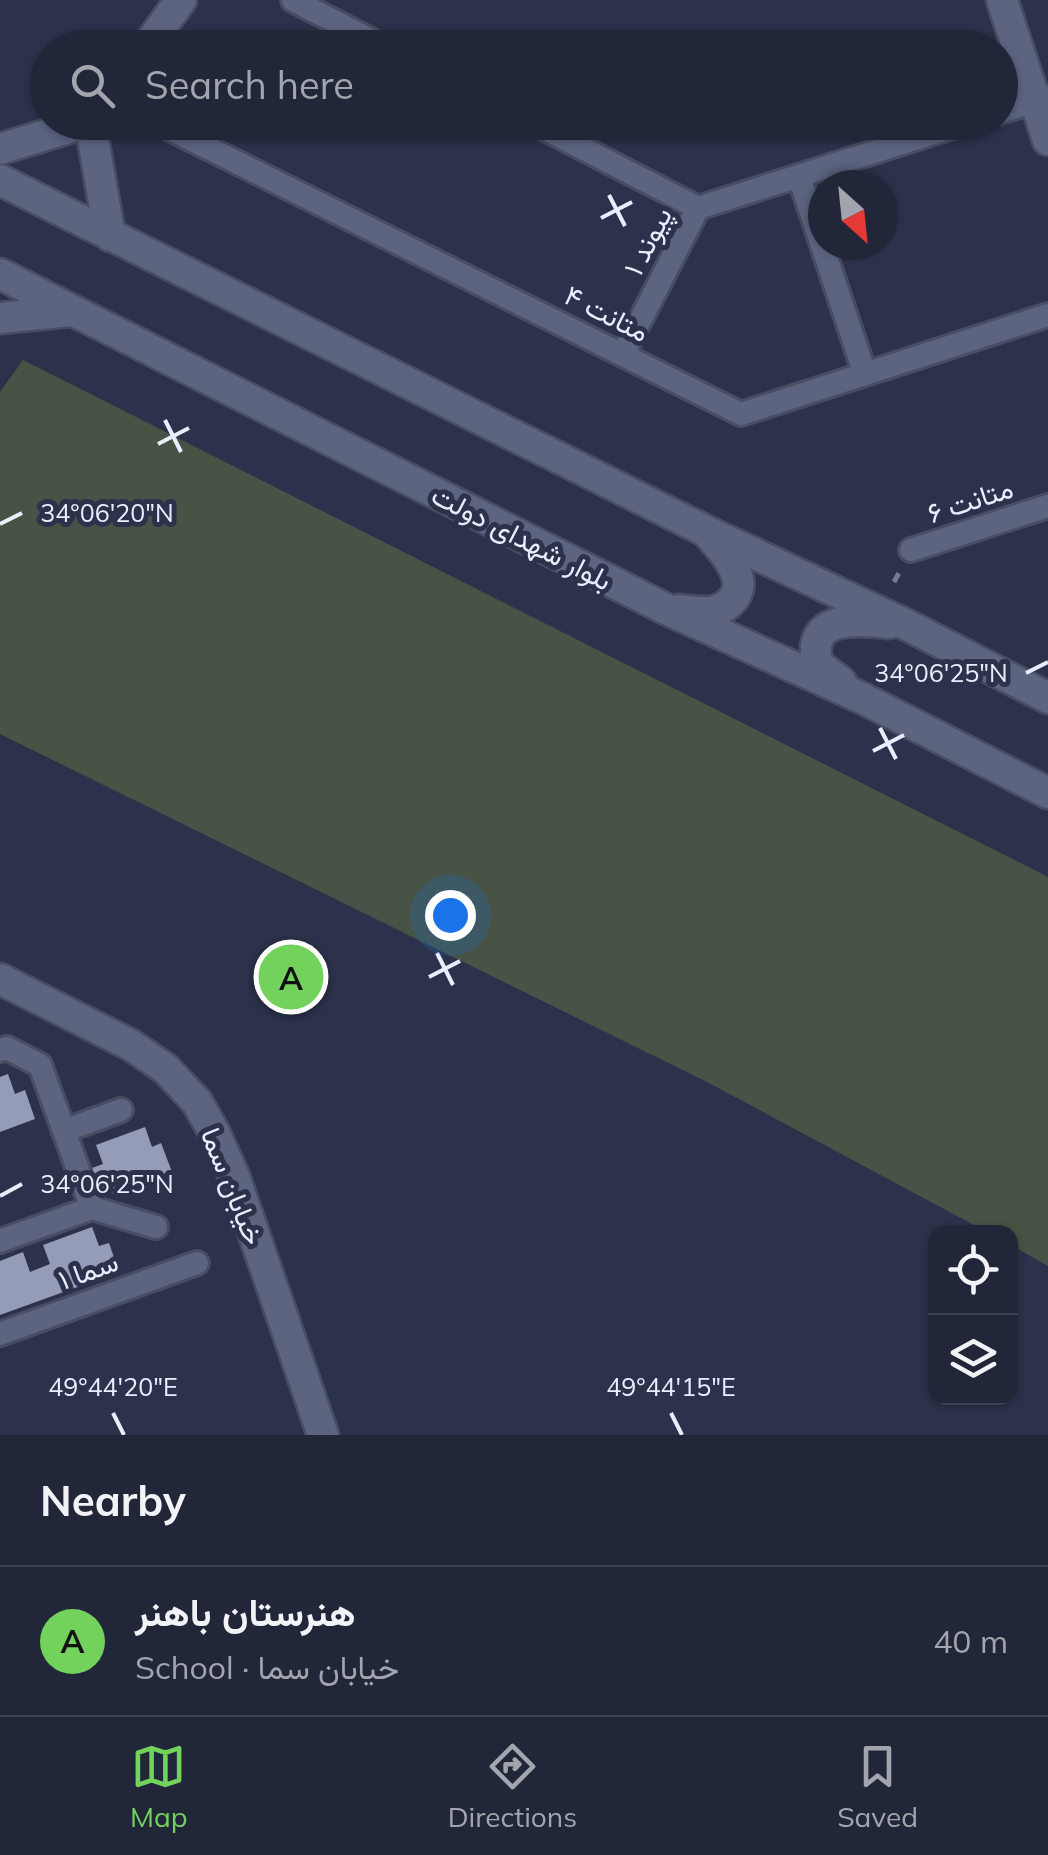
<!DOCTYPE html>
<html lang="en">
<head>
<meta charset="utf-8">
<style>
	body { margin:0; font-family:Mulish,Vazirmatn,sans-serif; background:#2d3243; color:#f1f3f6 }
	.controls { position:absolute; right:30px; bottom:30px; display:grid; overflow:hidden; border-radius:20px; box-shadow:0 2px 8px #0004 }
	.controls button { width:90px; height:90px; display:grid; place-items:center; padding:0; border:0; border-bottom:2px solid #3e4353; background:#212638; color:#f1f3f6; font:50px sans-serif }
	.compass { position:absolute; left:808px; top:170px; width:90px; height:90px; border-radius:50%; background:#212638; box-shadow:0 2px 8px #0004; rotate:153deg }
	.you { position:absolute; left:450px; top:915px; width:35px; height:35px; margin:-25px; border:8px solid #fff; border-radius:50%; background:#1a73e8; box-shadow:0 0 0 15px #1a73e833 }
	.badge { display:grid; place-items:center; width:65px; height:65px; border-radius:50%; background:#73d25c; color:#111; font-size:32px; font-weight:700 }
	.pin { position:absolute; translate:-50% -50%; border:5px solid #fff; box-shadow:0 2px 10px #0006 }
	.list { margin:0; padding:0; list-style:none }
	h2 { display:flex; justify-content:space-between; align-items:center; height:130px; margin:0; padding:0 40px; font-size:42px }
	h2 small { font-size:32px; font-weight:400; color:#a2a5ae }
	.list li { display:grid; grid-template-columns:65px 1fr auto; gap:30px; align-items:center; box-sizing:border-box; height:150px; padding:0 40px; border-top:2px solid #3e4353 }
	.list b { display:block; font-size:38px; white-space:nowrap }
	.list p { margin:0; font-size:32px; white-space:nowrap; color:#a2a5ae }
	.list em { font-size:32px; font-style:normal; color:#a2a5ae }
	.icon { flex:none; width:55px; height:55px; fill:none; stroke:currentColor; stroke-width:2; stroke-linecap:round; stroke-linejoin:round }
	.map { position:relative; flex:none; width:1048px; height:1435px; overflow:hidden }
	.search { position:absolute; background:#212638; box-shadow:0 2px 8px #0004; left:30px; right:30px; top:30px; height:110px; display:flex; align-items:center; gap:25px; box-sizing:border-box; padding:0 35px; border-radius:55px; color:#a2a5ae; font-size:38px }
	.sheet { height:280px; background:#212638 }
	nav { display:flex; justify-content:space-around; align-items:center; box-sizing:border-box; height:140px; border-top:2px solid #3e4353; background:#212638; font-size:28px; color:#a2a5ae }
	nav a { display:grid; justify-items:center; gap:5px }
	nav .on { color:#73d25c }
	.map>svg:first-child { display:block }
</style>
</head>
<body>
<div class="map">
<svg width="1048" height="1435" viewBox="0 0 1048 1435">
	<rect width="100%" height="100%" fill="#2c324b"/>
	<!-- green -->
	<polygon fill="#475345" points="23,360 1048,877 1048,1266 1011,1245 1010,1232 987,1232 707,1082 0,734 0,392"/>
	<!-- building -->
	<g fill="#949cb8">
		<polygon points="8,1074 15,1094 25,1090 35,1119 0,1132 0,1077"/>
		<polygon points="145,1127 152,1147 161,1143 172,1172 102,1197 92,1168 103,1164 96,1145"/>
		<polygon points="92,1227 99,1246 109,1243 119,1272 0,1315 0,1261 23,1252 30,1272 50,1264 43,1245"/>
	</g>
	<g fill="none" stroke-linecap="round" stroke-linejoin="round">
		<!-- street casing -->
		<g stroke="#474d62" stroke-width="28">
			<g id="street">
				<polyline points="293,0 386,48"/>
				<polyline points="1000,112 1048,97"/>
				<polyline points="156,122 741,414 1048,315"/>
				<polyline points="532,122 698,208 968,122"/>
				<polyline points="799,176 865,374"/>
				<polyline points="623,354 698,208"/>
				<polyline points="911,550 1048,506"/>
				<polyline points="0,1050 7,1048 40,1065 92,1208 0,1241"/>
				<polyline points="64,1131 121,1110"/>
				<polyline points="92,1208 156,1227"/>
				<polyline points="0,1334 197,1263"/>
			</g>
		</g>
		<!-- secondary casing -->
		<g stroke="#474d62" stroke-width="35">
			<g id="secondary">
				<polyline points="1002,0 1048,140"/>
				<polyline points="146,48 181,0"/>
				<polyline points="90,122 110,236"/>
				<polyline points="0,149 88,122"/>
				<polyline points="0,180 706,531 907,625 1048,698"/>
				<polyline points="0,274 666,609 864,699 1048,793"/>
				<polyline points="0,318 70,311"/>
				<path d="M679,610C700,612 718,617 733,599C738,592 740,584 737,576C733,560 719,547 709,534"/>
				<path d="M841,682L817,664C807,614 856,620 889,623"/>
				<polyline points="0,979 131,1045 166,1069 197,1102 214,1132 234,1176 323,1435"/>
			</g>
		</g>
		<!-- path -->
		<polyline stroke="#757b91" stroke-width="5" stroke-dasharray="10 5" stroke-linecap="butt" points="894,582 900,571"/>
		<!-- street -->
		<use href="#street" stroke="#5c6480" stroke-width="22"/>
		<!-- secondary -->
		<use href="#secondary" stroke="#5c6480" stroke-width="30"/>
	</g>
	<!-- ticks -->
	<path fill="none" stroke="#e9eefe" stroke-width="4" d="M609,195L625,226M601,218L632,202M165,420L181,452M158,444L189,428M0,524L22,513M1026,673L1048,662M880,728L896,759M873,751L904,735M437,953L453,985M429,977L460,961M0,1196L22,1184M113,1413L124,1435M671,1413L682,1435"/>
	<g text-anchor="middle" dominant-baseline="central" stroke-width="10" stroke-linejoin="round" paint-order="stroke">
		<!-- street labels -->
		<g font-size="28" fill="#e9eefe" stroke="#2c324b">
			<text transform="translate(647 241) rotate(-63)">پیوند ۱</text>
			<text transform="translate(607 313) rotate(27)">متانت ۴</text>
			<text transform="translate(970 500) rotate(-18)">متانت ۶</text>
			<text transform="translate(522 537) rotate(27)">بلوار شهدای دولت</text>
			<text transform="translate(233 1186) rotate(68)">خیابان سما</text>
			<text transform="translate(88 1270) rotate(-20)">سما ۱</text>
		</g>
	</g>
	<g font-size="25" text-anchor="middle" fill="#e9eefe" stroke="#2c324b" stroke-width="10" stroke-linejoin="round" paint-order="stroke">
		<text x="107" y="522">34°06'20"N</text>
		<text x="941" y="682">34°06'25"N</text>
		<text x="107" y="1193">34°06'25"N</text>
		<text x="113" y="1396">49°44'20"E</text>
		<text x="671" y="1396">49°44'15"E</text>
	</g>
</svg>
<div class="controls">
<button><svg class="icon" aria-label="locate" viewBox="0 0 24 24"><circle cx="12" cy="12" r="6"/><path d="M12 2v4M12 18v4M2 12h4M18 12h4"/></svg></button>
<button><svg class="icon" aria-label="layers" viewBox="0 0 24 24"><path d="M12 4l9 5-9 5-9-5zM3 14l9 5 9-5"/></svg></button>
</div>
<svg class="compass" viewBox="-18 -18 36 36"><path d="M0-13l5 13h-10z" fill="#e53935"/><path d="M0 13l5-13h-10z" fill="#a2a5ae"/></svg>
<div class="you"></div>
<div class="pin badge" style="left:291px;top:977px">A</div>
<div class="search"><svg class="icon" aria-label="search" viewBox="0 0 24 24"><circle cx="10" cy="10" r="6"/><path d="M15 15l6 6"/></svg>Search here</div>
</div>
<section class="sheet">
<h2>Nearby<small></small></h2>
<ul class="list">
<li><span class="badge">A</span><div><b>هنرستان باهنر</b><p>School · خیابان سما</p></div><em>40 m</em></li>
</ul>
</section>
<nav>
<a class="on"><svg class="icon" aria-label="map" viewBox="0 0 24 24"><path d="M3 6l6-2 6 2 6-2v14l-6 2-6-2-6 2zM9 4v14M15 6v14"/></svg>Map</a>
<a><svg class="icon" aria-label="directions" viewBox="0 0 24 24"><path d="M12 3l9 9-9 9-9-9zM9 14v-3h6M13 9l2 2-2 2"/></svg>Directions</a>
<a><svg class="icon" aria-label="saved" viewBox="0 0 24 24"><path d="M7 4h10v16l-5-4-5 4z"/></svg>Saved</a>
</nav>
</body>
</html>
